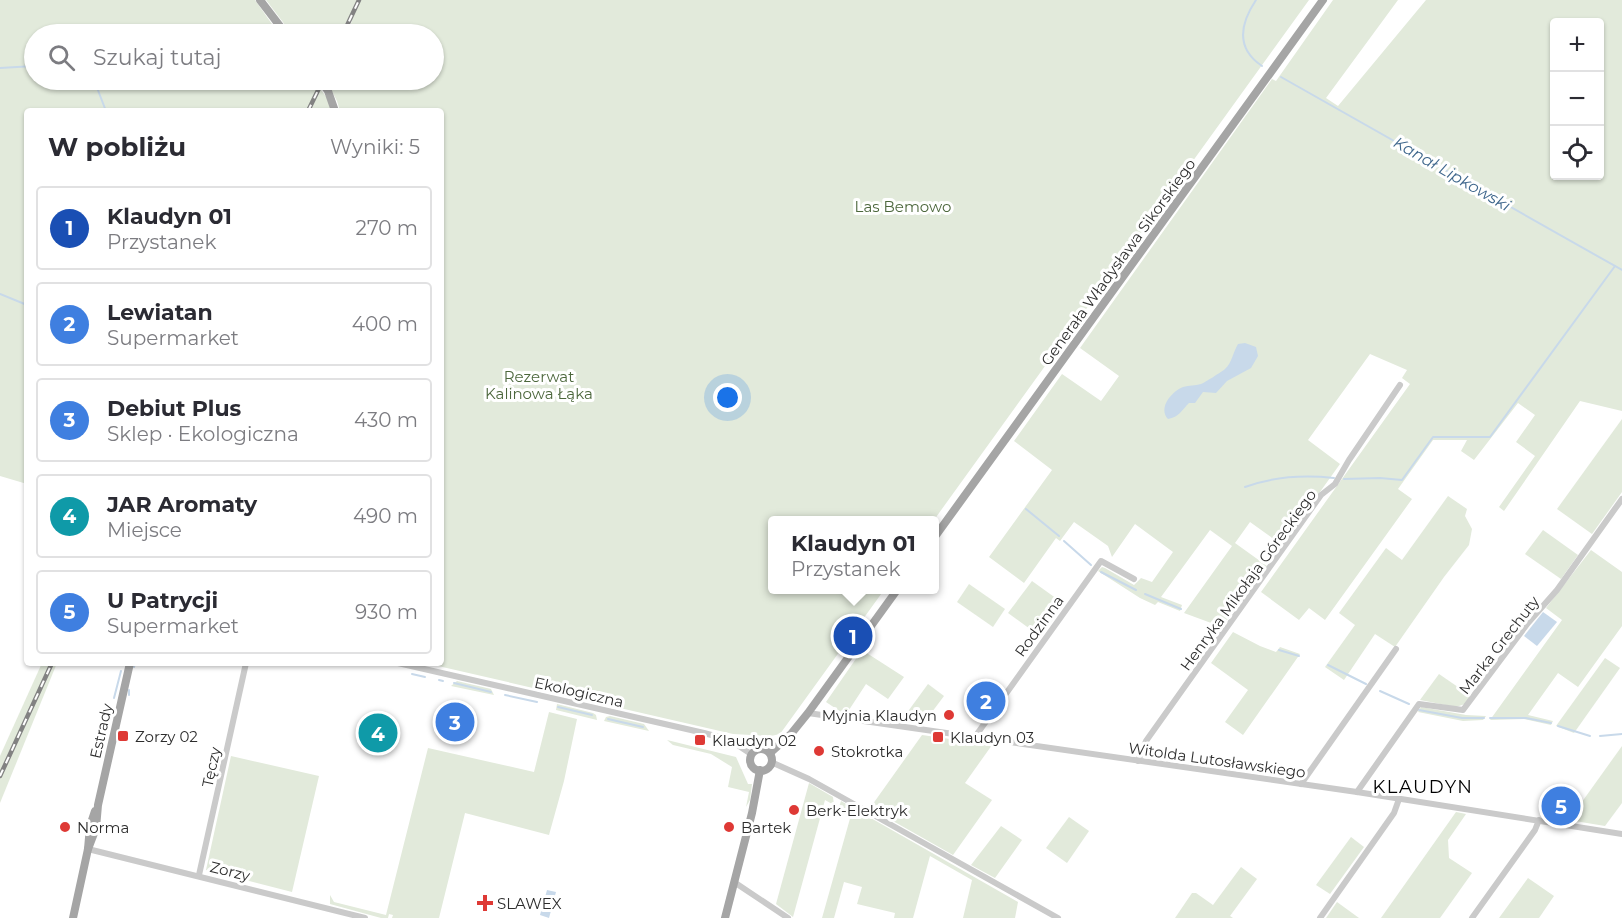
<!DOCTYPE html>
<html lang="pl">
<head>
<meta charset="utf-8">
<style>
	body { margin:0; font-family:Montserrat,sans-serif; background:#f7f7f7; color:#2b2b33 }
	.controls { position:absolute; right:18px; top:18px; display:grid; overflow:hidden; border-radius:6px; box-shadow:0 2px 4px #0004 }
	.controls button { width:54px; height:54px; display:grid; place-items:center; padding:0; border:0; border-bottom:2px solid #e1e1e2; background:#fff; color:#2b2b33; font:30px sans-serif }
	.you { position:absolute; left:728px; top:398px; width:21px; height:21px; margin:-15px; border:4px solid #fff; border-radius:50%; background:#1a73e8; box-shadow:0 0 0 9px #1a73e833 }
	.badge { display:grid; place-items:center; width:39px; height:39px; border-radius:50%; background:#0b8043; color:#fff; font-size:20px; font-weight:700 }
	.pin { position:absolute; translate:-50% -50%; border:3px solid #fff; box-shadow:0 2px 6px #0006 }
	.popup { position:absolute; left:768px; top:516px; width:171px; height:78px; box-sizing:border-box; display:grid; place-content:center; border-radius:6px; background:#fff; filter:drop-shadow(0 2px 4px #0005); font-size:20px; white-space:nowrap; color:#7c7c81 }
	.popup b { font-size:22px; color:#2b2b33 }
	.popup::after { content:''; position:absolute; left:50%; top:100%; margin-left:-12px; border:12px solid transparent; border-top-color:#fff }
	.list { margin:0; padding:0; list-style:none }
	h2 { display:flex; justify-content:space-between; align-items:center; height:78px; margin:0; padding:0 24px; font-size:26px }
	h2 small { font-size:20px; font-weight:400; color:#7c7c81 }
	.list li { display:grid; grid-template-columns:39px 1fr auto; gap:18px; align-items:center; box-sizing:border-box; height:84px; margin:0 12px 12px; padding:0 12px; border:2px solid #e1e1e2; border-radius:6px }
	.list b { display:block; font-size:22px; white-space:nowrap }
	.list p { margin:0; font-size:20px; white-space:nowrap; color:#7c7c81 }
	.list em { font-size:20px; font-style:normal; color:#7c7c81 }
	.icon { flex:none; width:33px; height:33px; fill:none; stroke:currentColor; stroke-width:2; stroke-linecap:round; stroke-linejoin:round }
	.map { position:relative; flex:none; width:1622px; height:918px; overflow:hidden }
	.search { position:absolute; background:#fff; box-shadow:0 2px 4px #0004; left:24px; top:24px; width:420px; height:66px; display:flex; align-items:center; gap:15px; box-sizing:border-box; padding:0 21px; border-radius:33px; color:#7c7c81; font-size:22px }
	.panel { position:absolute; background:#fff; box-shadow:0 2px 4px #0004; left:24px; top:108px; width:420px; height:558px; border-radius:6px }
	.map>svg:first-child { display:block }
</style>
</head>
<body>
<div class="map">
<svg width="1622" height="918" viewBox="0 0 1622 918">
	<rect width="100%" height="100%" fill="#fff"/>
	<!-- green -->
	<g fill="#e2eadb" fill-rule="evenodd">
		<polygon points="0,0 255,0 279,34 34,34 34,80 314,80 327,98 331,111 27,111 27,484 0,476"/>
		<polygon points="266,0 1309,0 934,520 772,520 772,590 884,590 780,734 771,736 733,734 425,663 441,663 441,111 340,111 337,101 326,80 434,80 434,34 346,34 352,21 348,19 340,34 292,34"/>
		<path d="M1333,0H1398L1326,98L1338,106L1426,0H1622V411L1580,401L1504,511L1499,507L1535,456L1516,442L1535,415L1518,403L1474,460L1461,451L1467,440H1433L1398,489L1412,499L1325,620L1309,608L1299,620L1261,592L1410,384L1402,378L1407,370L1370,354L1308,440L1340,464L1282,545L1250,522L1235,543L1267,566L1222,627L1184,613L1232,546L1210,530L1161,597L1182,605L1180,611L1158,602L1155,605L1140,598L1098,571L1102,567L1105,568L1134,585L1141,578L1152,582L1173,552L1135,524L1112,557L1108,546L1074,522L1060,541L1056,538L1024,583L989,557L1052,470L1014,441L1062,374L1101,401L1119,376L1080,348L1272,79L1276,81ZM1554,22H1600V176H1554Z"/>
		<polygon points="1622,419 1622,492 1592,534 1557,509"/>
		<polygon points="1448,496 1467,509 1465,516 1472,529 1469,545 1444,577 1395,647 1375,634 1344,680 1325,667 1355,625 1339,613 1386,548 1402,560"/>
		<polygon points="1543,530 1578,555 1561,579 1525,554"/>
		<polygon points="1591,550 1622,572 1622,626 1578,687 1558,673 1528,715 1553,721 1551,725 1524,719 1490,720 1562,620 1546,608"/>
		<polygon points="1032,581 1064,604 1041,637 1008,613"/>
		<polygon points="969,584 1005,609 993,627 957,602"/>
		<polygon points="1233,632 1260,646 1276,652 1280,647 1300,654 1243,735 1225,722 1248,690 1211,663"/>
		<polygon points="862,650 904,677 888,699 866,684 847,713 841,712 826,702"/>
		<polygon points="1605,658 1620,668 1574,733 1556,726"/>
		<polygon points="42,663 57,663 0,803 0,756"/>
		<polygon points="1439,674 1471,696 1465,704 1456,707 1420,700"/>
		<polygon points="457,681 491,689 494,695 451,686"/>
		<polygon points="928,684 944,696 923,724 901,721"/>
		<polygon points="557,704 593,713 596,715 597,720 556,710"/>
		<polygon points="1421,707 1466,715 1486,716 1483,720 1463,721 1418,712"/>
		<polygon points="549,712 577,719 564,781 549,835 465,813 439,918 392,918 393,915 389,914 388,918 381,918 330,904 330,895 334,902 386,915 428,748 534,772"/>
		<polygon points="610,716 644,724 649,731 604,721 606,717"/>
		<polygon points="922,735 992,745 965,783 992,800 953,855 870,808"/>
		<polygon points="667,740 736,757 748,784 752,784 750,800 746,807 749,792 728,787 732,767 711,754 673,745"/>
		<polygon points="1622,746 1622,803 1605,826 1569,820"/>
		<polygon points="231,756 319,776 292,892 206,870"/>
		<polygon points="809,783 833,797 834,805 825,800 793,917 776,904"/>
		<polygon points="841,801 1018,902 1015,918 963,918 972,880 930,856 913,918 894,918 895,913 857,904 862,887 844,882 834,918 822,918 851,815 839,807"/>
		<polygon points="1456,812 1466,814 1448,840 1449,858 1472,873 1440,918 1381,918"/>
		<polygon points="1069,817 1089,831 1067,863 1046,848"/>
		<polygon points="1001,826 1022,840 995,878 971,865"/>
		<polygon points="1351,837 1364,847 1330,894 1316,885"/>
		<polygon points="1241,867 1257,879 1230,916 1233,918 1175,918 1192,893 1196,893 1213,905"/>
		<polygon points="1528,878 1554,896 1539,918 1499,918"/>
		<polygon points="1337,902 1359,918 1326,918"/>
	</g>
	<!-- water -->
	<g fill="#c8d9ea">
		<path d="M1245,343L1256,347L1258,356L1251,368L1227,381L1216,393L1203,392L1195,403H1189C1182,410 1179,417 1168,419C1158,408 1171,392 1183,387C1189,385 1195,386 1201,384C1204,383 1223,371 1225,369C1232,363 1233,352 1238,344Z"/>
		<polygon points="1543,612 1557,622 1537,646 1524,636"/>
		<polygon points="547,890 556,892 549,918 540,915"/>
	</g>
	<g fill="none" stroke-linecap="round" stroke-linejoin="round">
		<!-- stream -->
		<g stroke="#c8d9ea" stroke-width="2">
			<path d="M1256,0C1240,24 1235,48 1262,66"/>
			<polyline points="0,68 34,66"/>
			<polyline points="1281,77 1622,270"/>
			<polyline points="94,80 106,111"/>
			<polyline points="0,294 27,305"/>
			<polyline points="1344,479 1380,478 1402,480 1433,437 1490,437 1615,266"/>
			<path d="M1245,487C1272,477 1305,475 1334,478"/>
			<polyline points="1026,509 1059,536"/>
			<polyline points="1064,541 1091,565"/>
			<polyline points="1101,572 1136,590"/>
			<polyline points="1145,594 1181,609"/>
			<polyline points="1279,650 1299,656"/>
			<polyline points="1328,665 1366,684"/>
			<polyline points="134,667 135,663"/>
			<polyline points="412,674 425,677"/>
			<polyline points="439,680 443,681"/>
			<polyline points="454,683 491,692"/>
			<polyline points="1380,691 1409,704"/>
			<polyline points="129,695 129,690"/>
			<polyline points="505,695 537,702"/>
			<polyline points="114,698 121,671"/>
			<polyline points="558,707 592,715"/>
			<polyline points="1419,710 1462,718 1484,718"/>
			<polyline points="1490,718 1526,718 1551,723"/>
			<polyline points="608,719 643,727"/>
			<polyline points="1558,726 1590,736"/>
			<polyline points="107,731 111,712"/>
			<polyline points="1600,736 1622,734"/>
			<polyline points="102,750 104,743"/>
		</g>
		<!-- minor -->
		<g stroke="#cacaca" stroke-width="6">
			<polyline points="398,663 704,733 730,740 751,754"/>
			<polyline points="808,713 1357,792 1622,834"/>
			<polyline points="977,737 977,734 1101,561 1134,579"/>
			<polyline points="1138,761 1146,741 1321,495 1335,484 1349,460 1400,385"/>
			<polyline points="771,762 809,779 1058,918"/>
			<polyline points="1301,784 1396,649"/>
			<polyline points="1357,792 1419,704 1463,710 1528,623 1557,590 1622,499"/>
			<polyline points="88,849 365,918"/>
			<polyline points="199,875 246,663"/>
			<polyline points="734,882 788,918"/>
			<polyline points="1320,918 1394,813 1399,799"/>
			<polyline points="1472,918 1535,830 1539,820"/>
		</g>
		<!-- major -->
		<g stroke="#a5a5a5" stroke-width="8">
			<polyline points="260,0 286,34"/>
			<polyline points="320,80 328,91 335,111"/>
			<polyline points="934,538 1323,0"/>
			<circle cx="761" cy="760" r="11"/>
			<polyline points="770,753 791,734 808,713 897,590"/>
			<polyline points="88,849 96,828 98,805 130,663"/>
			<polyline points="73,918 88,849 90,826 95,811"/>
			<polyline points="725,918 752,813 760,770"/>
		</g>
		<!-- rail casing -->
		<g stroke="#828282" stroke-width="4.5">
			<g id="rail">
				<polyline points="343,34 359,0"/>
				<polyline points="308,111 323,80"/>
				<polyline points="0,776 52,663"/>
			</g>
		</g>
		<!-- rail -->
		<use href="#rail" stroke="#fff" stroke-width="2" stroke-dasharray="7" stroke-linecap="butt"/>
	</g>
	<!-- markers -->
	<g fill="#de3935" stroke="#fff" stroke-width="2">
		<circle cx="949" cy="715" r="6"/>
		<rect x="117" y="730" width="12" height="12" rx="3"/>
		<rect x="932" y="731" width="12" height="12" rx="3"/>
		<rect x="694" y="734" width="12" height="12" rx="3"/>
		<circle cx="819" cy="751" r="6"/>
		<circle cx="794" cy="810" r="6"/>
		<circle cx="65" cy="827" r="6"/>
		<circle cx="729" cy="827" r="6"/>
		<path d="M482 894h6v6h6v6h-6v6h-6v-6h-6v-6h6z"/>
	</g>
	<g text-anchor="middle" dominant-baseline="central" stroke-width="6" stroke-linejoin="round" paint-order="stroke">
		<!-- park labels -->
		<g font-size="15" fill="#4c673c" stroke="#fff">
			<text x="903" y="206">Las Bemowo</text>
			<text x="539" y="376">Rezerwat<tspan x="539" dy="17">Kalinowa Łąka</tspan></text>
		</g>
		<!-- street labels -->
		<g font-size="15" fill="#2d2d2d" stroke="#fff">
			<text transform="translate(1118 262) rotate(-54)">Generała Władysława Sikorskiego</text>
			<text transform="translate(1248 580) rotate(-54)">Henryka Mikołaja Góreckiego</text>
			<text transform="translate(1039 626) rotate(-54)">Rodzinna</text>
			<text transform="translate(1499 645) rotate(-52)">Marka Grechuty</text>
			<text transform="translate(579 692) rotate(13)">Ekologiczna</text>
			<text transform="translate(101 731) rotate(-77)">Estrady</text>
			<text transform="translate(1217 760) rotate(8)">Witolda Lutosławskiego</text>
			<text transform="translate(211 767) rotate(-78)">Tęczy</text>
			<text transform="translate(230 871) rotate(14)">Zorzy</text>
		</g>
		<!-- poi labels -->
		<g font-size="15" fill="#2d2d2d" stroke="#fff" text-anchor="start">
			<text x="937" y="715" text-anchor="end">Myjnia Klaudyn</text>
			<text x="135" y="736">Zorzy 02</text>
			<text x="950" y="737">Klaudyn 03</text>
			<text x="712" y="740">Klaudyn 02</text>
			<text x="831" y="751">Stokrotka</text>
			<text x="806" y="810">Berk-Elektryk</text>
			<text x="77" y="827">Norma</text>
			<text x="741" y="827">Bartek</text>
			<text x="497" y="903">SLAWEX</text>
		</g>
		<!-- water labels -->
		<g font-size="16" font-style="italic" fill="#3e668c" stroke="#fff">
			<text transform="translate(1452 174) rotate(30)">Kanał Lipkowski</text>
		</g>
		<!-- quarter labels -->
		<g font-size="18" letter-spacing="1.5" fill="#000" stroke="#fff">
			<text x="1423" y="787">KLAUDYN</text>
		</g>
	</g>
</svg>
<div class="controls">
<button>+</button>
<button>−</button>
<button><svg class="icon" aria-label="locate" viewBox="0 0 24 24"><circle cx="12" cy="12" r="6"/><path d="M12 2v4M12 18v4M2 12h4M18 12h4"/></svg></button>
</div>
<div class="you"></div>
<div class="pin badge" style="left:853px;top:636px;background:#1a4fb4">1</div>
<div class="popup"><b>Klaudyn 01</b>Przystanek</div>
<div class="pin badge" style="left:986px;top:701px;background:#3f7fe0">2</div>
<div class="pin badge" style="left:455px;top:722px;background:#3f7fe0">3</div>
<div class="pin badge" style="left:378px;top:733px;background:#0f9aa8">4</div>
<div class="pin badge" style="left:1561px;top:806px;background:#3f7fe0">5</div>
<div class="search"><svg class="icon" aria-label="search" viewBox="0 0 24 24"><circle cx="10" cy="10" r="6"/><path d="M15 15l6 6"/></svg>Szukaj tutaj</div>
<section class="panel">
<h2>W pobliżu<small>Wyniki: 5</small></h2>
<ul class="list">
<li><span class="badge" style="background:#1a4fb4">1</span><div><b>Klaudyn 01</b><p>Przystanek</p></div><em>270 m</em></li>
<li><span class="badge" style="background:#3f7fe0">2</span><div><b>Lewiatan</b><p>Supermarket</p></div><em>400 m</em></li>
<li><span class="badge" style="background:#3f7fe0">3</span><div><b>Debiut Plus</b><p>Sklep · Ekologiczna</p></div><em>430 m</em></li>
<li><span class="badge" style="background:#0f9aa8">4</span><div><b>JAR Aromaty</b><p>Miejsce</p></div><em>490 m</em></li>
<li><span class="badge" style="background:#3f7fe0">5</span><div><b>U Patrycji</b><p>Supermarket</p></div><em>930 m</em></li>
</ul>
</section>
</div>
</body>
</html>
